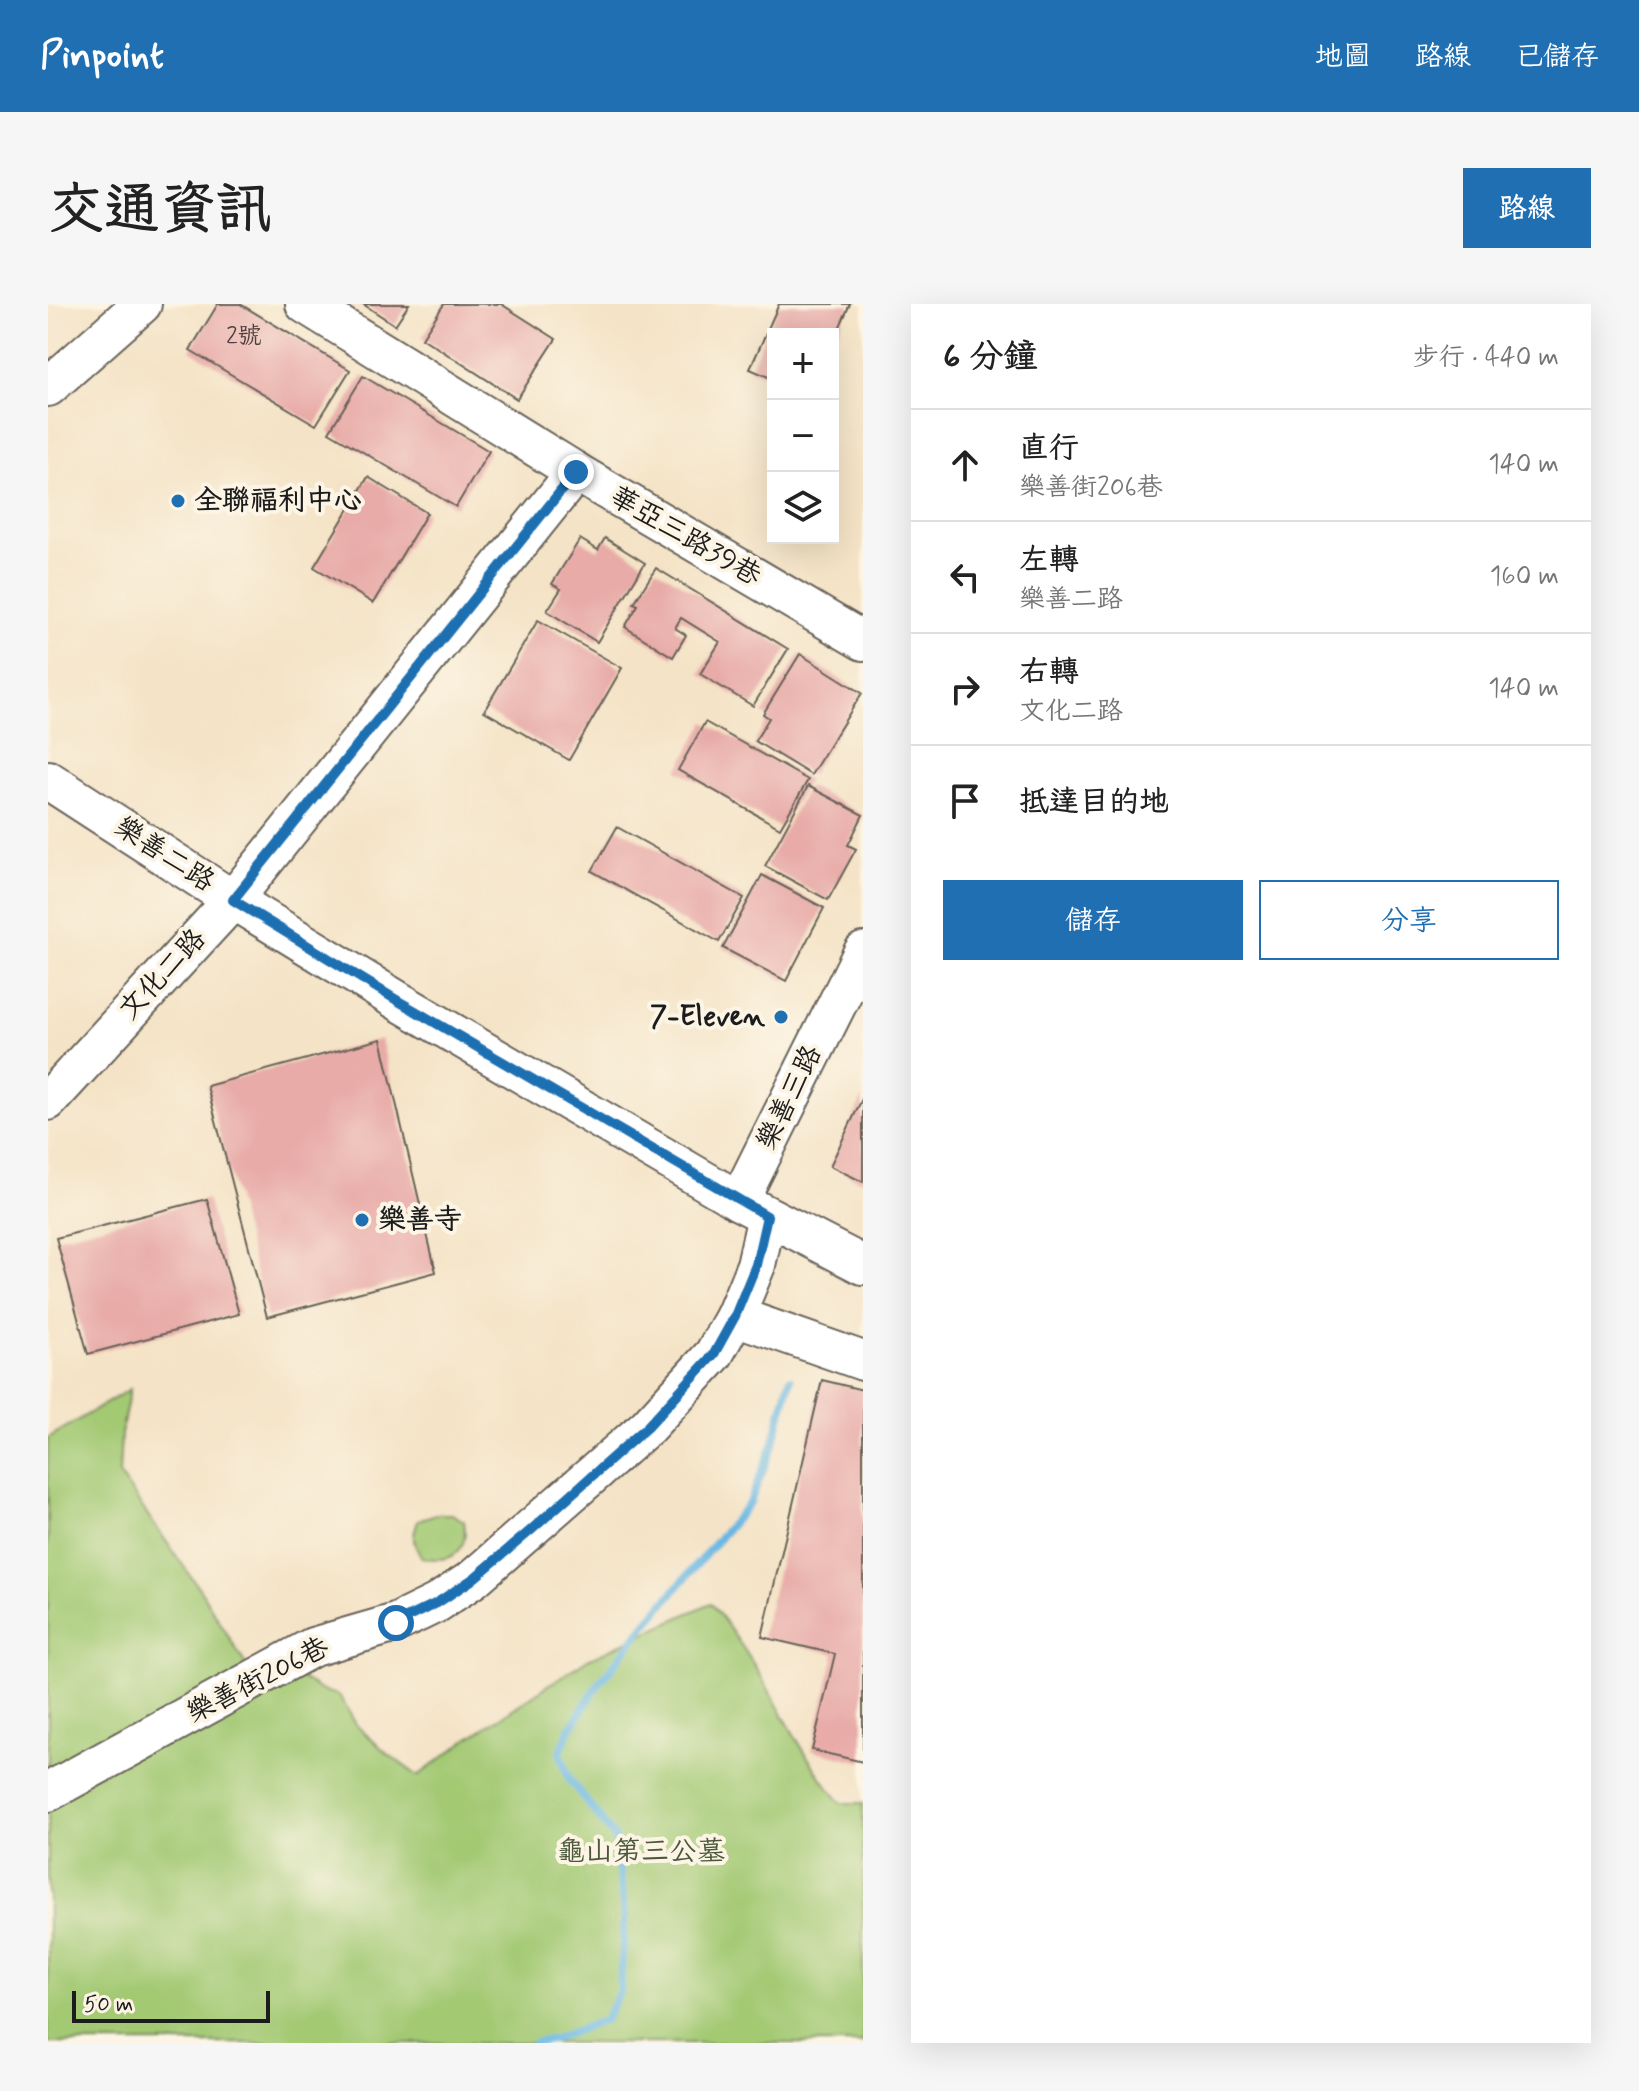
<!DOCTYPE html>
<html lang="zh-TW">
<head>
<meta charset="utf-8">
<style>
	body { margin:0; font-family:Mynerve,"LXGW WenKai TC",sans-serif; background:#f6f6f6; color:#222 }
	.controls { position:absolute; right:24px; top:24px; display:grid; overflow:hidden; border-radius:0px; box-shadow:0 8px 32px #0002 }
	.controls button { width:72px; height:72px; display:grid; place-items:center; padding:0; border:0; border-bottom:2px solid #e0e0e0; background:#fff; color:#222; font:40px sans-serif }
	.scale { position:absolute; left:24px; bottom:20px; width:198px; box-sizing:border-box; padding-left:8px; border:4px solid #1c1c1c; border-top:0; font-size:22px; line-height:28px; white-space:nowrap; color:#1c1c1c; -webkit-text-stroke:6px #fcf5e5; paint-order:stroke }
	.stop { position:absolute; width:24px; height:24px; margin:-18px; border:6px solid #1f6fb2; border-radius:50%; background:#fff }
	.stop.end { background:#1f6fb2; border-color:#fff; box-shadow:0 2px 8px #0008 }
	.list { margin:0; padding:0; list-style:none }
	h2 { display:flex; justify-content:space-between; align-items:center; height:104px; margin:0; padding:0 32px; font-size:34px }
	h2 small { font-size:26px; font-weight:400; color:#767676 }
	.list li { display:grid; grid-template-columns:52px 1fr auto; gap:24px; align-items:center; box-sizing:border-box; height:112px; padding:0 32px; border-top:2px solid #e0e0e0 }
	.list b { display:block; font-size:30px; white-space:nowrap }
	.list p { margin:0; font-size:26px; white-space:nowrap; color:#767676 }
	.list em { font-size:26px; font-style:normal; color:#767676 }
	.actions { display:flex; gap:16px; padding:24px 32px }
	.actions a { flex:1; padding:18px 0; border:2px solid #1f6fb2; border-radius:0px; text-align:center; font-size:28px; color:#1f6fb2 }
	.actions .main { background:#1f6fb2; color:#fff }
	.icon { flex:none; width:44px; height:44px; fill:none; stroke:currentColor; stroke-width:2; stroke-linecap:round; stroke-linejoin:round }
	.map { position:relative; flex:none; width:815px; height:1739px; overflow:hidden; border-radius:0px }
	header { display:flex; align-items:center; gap:48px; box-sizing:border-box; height:112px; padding:0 40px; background:#1f6fb2; color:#fff }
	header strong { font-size:38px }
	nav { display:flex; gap:44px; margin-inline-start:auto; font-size:28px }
	.intro { display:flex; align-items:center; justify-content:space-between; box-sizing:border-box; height:192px; padding:0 48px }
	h1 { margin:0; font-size:56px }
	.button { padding:20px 36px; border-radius:0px; background:#1f6fb2; color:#fff; font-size:28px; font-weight:700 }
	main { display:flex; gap:48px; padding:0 48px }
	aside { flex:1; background:#fff; border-radius:0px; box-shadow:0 8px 32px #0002 }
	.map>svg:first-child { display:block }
</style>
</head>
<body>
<header>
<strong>Pinpoint</strong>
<nav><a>地圖</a><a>路線</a><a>已儲存</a></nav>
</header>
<div class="intro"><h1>交通資訊</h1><a class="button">路線</a></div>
<main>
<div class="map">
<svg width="815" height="1739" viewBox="0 0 815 1739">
	<rect width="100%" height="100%" fill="#fcf5e5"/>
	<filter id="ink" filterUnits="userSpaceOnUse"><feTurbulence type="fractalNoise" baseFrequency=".0125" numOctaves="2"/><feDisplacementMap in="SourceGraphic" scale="16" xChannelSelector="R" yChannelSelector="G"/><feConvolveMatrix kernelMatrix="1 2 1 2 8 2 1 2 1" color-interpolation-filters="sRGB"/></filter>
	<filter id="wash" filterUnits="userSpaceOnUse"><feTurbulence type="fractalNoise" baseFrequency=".006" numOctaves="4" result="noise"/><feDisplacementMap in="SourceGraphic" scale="32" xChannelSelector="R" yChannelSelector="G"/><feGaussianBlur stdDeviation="1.8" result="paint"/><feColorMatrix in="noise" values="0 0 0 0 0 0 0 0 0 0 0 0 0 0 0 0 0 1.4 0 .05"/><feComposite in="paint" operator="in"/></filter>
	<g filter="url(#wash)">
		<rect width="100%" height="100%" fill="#f4e3c6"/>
		<!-- green -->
		<g fill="#a3c973" stroke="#607248" stroke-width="2">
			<path d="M82,1085L73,1130L71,1170L153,1287L198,1361L241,1367L274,1387L291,1391L309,1422L340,1450L370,1472L421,1434L540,1355L663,1299C678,1319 693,1340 706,1361C735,1408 757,1457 793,1499H815V1739H0V1134Z"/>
			<path d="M388,1210H404L416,1217C421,1249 403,1260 373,1253C364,1237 364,1233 370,1216Z"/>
		</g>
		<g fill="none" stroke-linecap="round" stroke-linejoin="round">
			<!-- stream -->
			<polyline stroke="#67b7e2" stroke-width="8" points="487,1739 506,1735 557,1716 572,1687 577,1609 567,1534 521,1475 512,1448 522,1425 549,1382 599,1319 702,1198 725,1141 742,1075"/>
		</g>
		<g id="blocks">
			<!-- building -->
			<g fill="#e8aba8">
				<polygon points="170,0 192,0 302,66 268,121 142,46"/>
				<polygon points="315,0 361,0 347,21"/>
				<polygon points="396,0 453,0 508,35 469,95 374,34"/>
				<polygon points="731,0 802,0 785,38 785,30 725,30 725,75 702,65"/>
				<polygon points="315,72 441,147 408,203 281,128"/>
				<polygon points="320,173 379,209 325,299 266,263"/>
				<polygon points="557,234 597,259 549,338 499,307 513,285 504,280 532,235 550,246"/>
				<polygon points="608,264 740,345 705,402 652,370 672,338 633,314 627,324 638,331 625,353 577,323 590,301 586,299"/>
				<polygon points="490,316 574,364 521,456 436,407"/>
				<polygon points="752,350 814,389 763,471 707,437 721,414 715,410"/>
				<polygon points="657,418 760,476 732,524 630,466"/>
				<polygon points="760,482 815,511 800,541 808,545 780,596 717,562"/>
				<polygon points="569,523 696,594 671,638 544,567"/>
				<polygon points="714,571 776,604 738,677 675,644"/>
				<polygon points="333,735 388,968 219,1013 159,782"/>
				<polygon points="815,793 815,878 782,862"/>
				<polygon points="159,895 191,1010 40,1050 8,934"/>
				<polygon points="774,1076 815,1086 815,1458 764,1446 787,1350 714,1333"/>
			</g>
		</g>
	</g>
	<g filter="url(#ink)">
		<use href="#blocks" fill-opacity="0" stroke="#686258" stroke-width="2"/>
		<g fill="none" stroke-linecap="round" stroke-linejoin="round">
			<!-- minor casing -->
			<g stroke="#686258" stroke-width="42">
				<g id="minor">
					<polyline points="257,0 528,168 815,337"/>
					<polyline points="0,83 94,0"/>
					<polyline points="0,476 185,596 352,698 691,897 815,961"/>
					<polyline points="0,797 185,596 528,168"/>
					<polyline points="691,897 815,648"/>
					<polyline points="687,1012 815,1057"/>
					<polyline points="0,1488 265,1343 348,1319 389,1299 425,1275 599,1123 666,1050 687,1012 708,961 719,912"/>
				</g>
			</g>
			<!-- minor -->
			<use href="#minor" stroke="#fff" stroke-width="38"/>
		</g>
	</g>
	<g fill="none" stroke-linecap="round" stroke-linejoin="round" filter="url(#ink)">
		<!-- route -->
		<polyline stroke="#1f6fb2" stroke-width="10" points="348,1319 389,1299 425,1275 482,1227 599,1123 666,1050 687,1012 708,961 719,912 352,698 185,596 528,168"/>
	</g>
	<!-- markers -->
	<g fill="#1f6fb2" stroke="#fcf5e5" stroke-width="3">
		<circle cx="130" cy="197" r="8"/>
		<circle cx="733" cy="713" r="8"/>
		<circle cx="314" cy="916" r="8"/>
	</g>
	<g text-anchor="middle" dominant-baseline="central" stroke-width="8" stroke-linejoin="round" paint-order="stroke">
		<!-- number labels -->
		<g font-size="24" fill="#4f403f">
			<text x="196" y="32">2號</text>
		</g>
		<!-- poi labels -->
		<g font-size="28" font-weight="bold" fill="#1c1c1c" stroke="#fcf5e5" text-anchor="start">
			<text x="146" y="197">全聯福利中心</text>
			<text x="717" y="713" text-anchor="end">7-Eleven</text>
			<text x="330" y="916">樂善寺</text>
		</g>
		<!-- street labels -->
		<g font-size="28" fill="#1c1c1c" stroke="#fcf5e5">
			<text transform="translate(637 233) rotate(30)">華亞三路39巷</text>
			<text transform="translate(116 551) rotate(33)">樂善二路</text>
			<text transform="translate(115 671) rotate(-47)">文化二路</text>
			<text transform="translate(742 794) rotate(-64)">樂善三路</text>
			<text transform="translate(210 1377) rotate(-27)">樂善街206巷</text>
		</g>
		<!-- park labels -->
		<g font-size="28" fill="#4b593a" stroke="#fcf5e5">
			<text x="593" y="1548">龜山第三公墓</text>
		</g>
	</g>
</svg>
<div class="controls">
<button>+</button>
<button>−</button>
<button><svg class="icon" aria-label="layers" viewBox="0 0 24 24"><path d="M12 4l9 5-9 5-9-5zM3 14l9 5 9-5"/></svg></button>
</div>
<div class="scale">50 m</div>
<div class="stop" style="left:348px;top:1319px"></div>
<div class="stop end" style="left:528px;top:168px"></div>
</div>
<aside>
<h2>6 分鐘<small>步行 · 440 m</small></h2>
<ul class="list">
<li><svg class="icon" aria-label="ahead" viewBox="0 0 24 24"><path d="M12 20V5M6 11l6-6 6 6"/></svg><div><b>直行</b><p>樂善街206巷</p></div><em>140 m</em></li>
<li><svg class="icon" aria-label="left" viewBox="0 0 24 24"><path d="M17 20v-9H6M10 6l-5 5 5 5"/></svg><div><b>左轉</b><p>樂善二路</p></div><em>160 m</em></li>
<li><svg class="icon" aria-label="right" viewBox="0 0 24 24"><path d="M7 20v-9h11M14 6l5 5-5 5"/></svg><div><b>右轉</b><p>文化二路</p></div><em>140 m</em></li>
<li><svg class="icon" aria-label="arrive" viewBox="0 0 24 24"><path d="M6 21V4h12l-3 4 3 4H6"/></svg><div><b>抵達目的地</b></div></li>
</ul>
<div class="actions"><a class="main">儲存</a><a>分享</a></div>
</aside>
</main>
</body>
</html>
